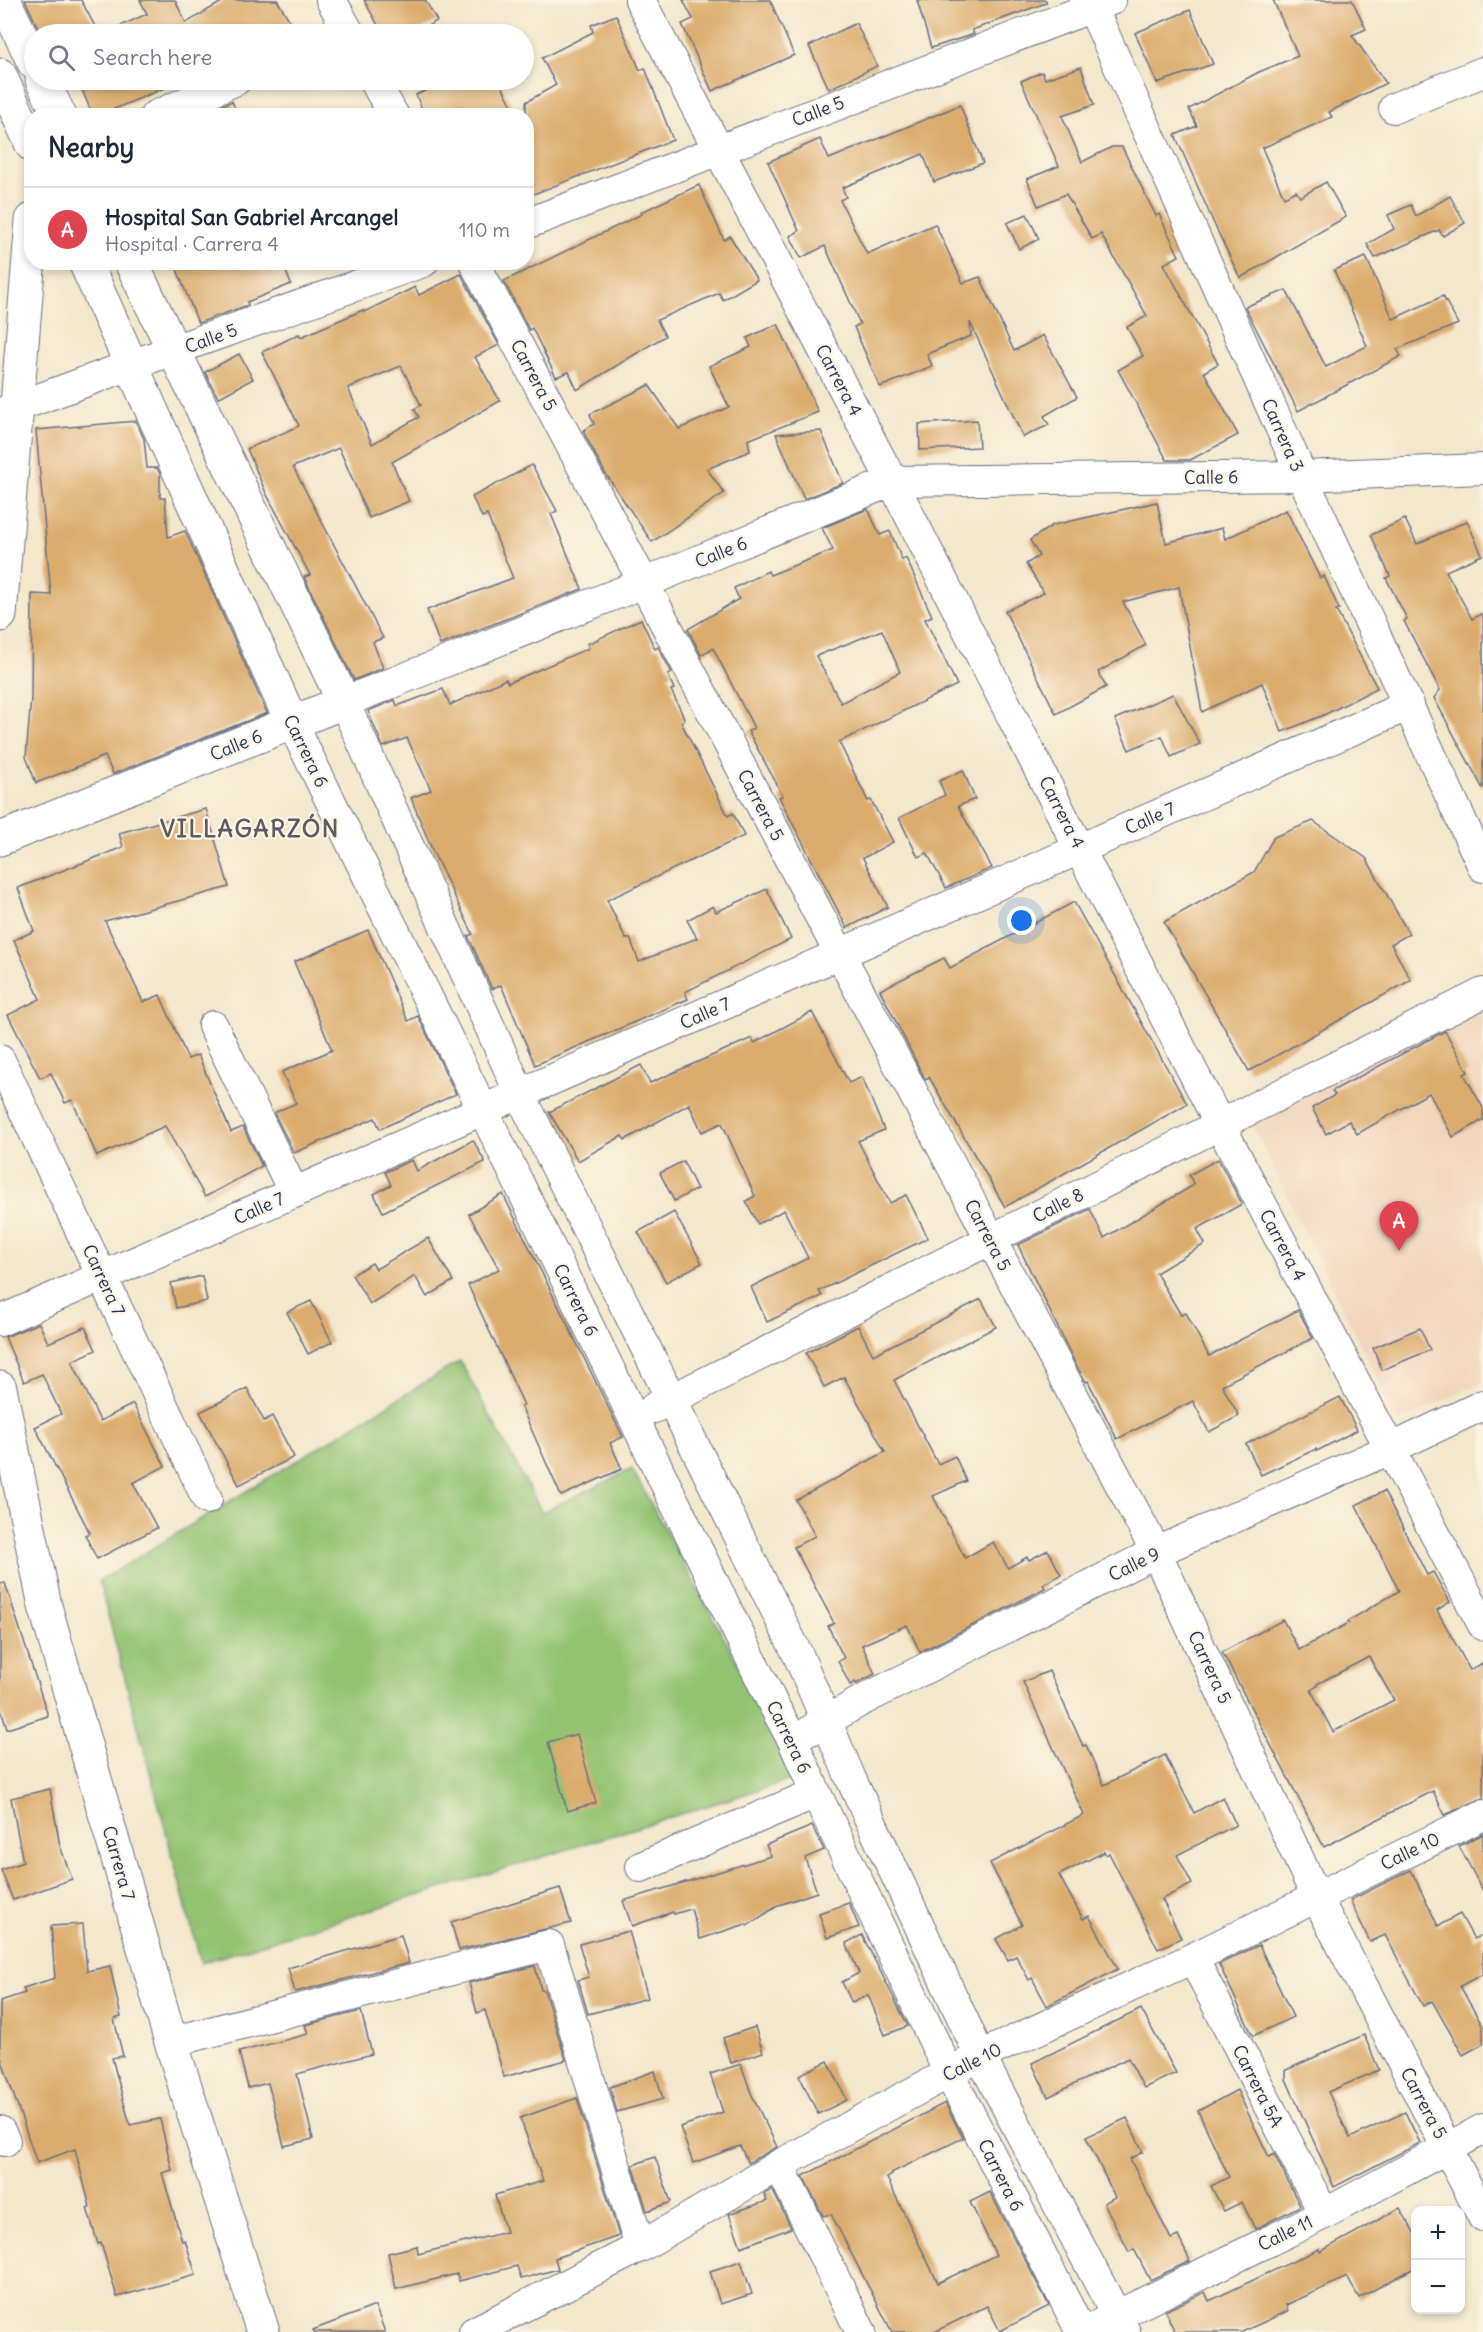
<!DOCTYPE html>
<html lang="en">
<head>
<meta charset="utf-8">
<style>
	body { margin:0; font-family:Delius,sans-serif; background:#f2f2f3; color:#1f2937 }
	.controls { position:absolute; right:18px; bottom:18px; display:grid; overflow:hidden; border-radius:12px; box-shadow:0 3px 9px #0003 }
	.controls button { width:54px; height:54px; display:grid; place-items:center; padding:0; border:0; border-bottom:2px solid #e0e1e3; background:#fff; color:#1f2937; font:30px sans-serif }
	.you { position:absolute; left:1022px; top:921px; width:21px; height:21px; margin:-15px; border:4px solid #fff; border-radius:50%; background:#1a73e8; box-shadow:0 0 0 9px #1a73e833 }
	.badge { display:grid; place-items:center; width:39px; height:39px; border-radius:50%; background:#d1495b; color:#fff; font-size:20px; font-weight:700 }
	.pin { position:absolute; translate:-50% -50px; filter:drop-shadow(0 2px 3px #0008) }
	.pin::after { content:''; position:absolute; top:32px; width:21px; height:18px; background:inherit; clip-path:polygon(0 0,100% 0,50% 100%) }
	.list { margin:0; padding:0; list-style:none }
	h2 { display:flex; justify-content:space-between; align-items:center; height:78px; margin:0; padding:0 24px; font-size:26px }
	h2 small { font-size:20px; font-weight:400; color:#747a83 }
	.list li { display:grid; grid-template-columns:39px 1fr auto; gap:18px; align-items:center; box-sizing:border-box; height:84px; padding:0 24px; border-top:2px solid #e0e1e3 }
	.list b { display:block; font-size:22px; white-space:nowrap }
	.list p { margin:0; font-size:20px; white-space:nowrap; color:#747a83 }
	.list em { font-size:20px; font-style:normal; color:#747a83 }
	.icon { flex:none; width:33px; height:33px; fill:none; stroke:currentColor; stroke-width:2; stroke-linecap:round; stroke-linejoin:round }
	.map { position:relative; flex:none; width:1483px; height:2332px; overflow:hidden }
	.search { position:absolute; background:#fff; box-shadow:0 3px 9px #0003; left:24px; top:24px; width:510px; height:66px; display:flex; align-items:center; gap:15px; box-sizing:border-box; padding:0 21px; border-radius:33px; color:#747a83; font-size:22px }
	.panel { position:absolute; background:#fff; box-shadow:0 3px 9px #0003; left:24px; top:108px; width:510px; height:162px; border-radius:24px }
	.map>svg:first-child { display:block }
</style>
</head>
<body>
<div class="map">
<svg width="1483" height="2332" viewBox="0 0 1483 2332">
	<rect width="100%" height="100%" fill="#fcf5e5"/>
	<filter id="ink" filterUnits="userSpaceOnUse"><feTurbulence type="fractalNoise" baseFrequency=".0167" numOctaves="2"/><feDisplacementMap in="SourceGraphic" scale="12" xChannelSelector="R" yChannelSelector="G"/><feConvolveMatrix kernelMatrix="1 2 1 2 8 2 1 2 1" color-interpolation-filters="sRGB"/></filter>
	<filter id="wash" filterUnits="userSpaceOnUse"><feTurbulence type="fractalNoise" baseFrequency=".008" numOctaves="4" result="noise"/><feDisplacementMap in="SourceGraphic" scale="24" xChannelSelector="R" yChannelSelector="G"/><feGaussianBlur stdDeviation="1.35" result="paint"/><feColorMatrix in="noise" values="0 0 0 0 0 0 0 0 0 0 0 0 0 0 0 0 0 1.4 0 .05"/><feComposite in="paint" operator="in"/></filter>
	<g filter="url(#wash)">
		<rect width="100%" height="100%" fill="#f3e7cc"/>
		<!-- built -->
		<polygon fill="#f1d5bd" points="1483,1004 1483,1382 1399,1422 1249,1119"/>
		<!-- green -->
		<polygon fill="#93c271" stroke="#577868" stroke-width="1.5" points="460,1361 542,1512 632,1469 800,1777 201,1963 99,1581"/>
		<g id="blocks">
			<!-- building -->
			<g fill="#dbac6d" fill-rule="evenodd">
				<polygon points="25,0 81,0 99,34 41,34"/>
				<polygon points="140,0 175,0 186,23 225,0 277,0 298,34 102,34 147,14"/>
				<polygon points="364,0 425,0 437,21 412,34 383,34"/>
				<polygon points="683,0 770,0 794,55 712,91 682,24 693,19"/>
				<polygon points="917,0 1046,0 1046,3 972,30 974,34 931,48"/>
				<polygon points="1273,0 1352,0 1366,29 1352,35 1386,83 1329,112 1332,117 1262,148 1284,197 1296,191 1300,197 1326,182 1346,217 1240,278 1215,226 1175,135 1197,126 1189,109 1259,72 1298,56"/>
				<polygon points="1190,10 1213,64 1157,83 1135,33"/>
				<polygon points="616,15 640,70 645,68 673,140 526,197 526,102 556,85 542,58 593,32 591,25"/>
				<polygon points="856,23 877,66 829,89 809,46"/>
				<polygon points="1081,67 1094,105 1062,116 1082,162 1112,147 1122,147 1156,216 1159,214 1179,256 1164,264 1218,364 1204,372 1238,435 1190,460 1167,460 1118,370 1143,356 1127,327 1147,316 1101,234 1092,239 1066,194 1038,206 1027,179 1059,166 1021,81 1042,72 1045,79"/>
				<polygon points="78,80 183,80 98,116 93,116"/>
				<polygon points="449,80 499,80 517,116 425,116 416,95"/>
				<polygon points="232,101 238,116 200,116 200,115"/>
				<polygon points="960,105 983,163 934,182 923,154 842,188 846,197 840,200 867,254 935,224 963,283 980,277 1014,351 1043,335 1077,397 1044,416 1049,425 1023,437 970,322 971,336 927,354 932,366 880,387 854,327 860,324 825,246 801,258 790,236 799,231 768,162 820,139 829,159"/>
				<polygon points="699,185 724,240 730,236 757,280 723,300 719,293 657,320 665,336 577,390 569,372 556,377 532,328 529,330 504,281 642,214 641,212"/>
				<polygon points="1450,196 1465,223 1443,236 1439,230 1375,258 1367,244 1394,229 1388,215 1411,205 1416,216"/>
				<polygon points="1027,214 1039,239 1019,249 1007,223"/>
				<polygon points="1366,257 1393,319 1443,296 1458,324 1397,349 1401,356 1298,411 1245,307 1286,290 1326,367 1367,346 1334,270"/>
				<polygon points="190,262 282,262 291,284 247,302 248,305 198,323 176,267"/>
				<path d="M461,274L499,345L475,357L500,401L392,462L409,501L369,518L339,448L293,467L383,638L373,642L383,668L354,680L304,577L310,575L266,493L247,449L299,426L262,352L299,334L301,337L363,310L364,312L415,287L419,295ZM401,366L421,405L414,409L419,417L372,444L348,388Z"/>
				<polygon points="778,324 818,412 748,440 750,451 707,469 724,493 652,542 605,473 583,431 594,424 590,414 649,385 679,429 729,407 709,366 751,347 747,338"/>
				<polygon points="239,354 253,379 218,398 205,372"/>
				<polygon points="977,420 979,447 920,450 919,424"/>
				<polygon points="136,421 144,439 147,468 157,468 160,474 160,498 165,498 168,537 185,531 267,713 113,774 105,756 36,783 26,757 31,698 32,594 51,595 36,430"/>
				<polygon points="821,431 843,483 804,499 776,434"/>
				<polygon points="532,465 557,511 551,514 582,589 440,645 427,610 513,578 487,515 482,517 472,497"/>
				<polygon points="1157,502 1166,543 1222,528 1225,539 1286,510 1320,578 1324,576 1339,609 1336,610 1377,688 1326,714 1282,732 1262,683 1202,712 1179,587 1123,602 1146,645 1098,672 1106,687 1056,714 1005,611 1044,593 1026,564 1039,556 1030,540 1053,525"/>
				<path d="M868,509L880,535L890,531L902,560L906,558L932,616L925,619L957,685L839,742L868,801L871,800L893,842L863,858L888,907L847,928L779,797L783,796L748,731L754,728L713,648L701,655L688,629L739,599L734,588L768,571L770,575L833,550L822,528ZM882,630L900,672L841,703L816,656Z"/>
				<polygon points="1405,519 1417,544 1467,521 1482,555 1446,571 1472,619 1483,613 1483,789 1434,698 1440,690 1404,621 1407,619 1386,578 1390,576 1371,535"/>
				<polygon points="641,619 655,649 658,647 672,673 668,675 674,689 671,690 685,720 681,722 728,816 733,813 744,836 607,900 626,939 630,938 639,962 697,938 687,920 713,906 716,912 767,889 791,939 685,992 688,999 535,1065 501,985 492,989 468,936 473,934 433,852 411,798 431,790 407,738 383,747 368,711 395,700 397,706 443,689 450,705 506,679 508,683 589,648 587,644"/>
				<polygon points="1173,694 1200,744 1171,757 1162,736 1129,750 1115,719"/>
				<polygon points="963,770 975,799 958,806 992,868 946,888 927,853 918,857 899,818 945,795 939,781"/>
				<polygon points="206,809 229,887 105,921 143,1002 160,995 188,1059 198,1055 231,1132 243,1127 262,1166 205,1197 165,1126 97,1156 72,1100 65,1103 51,1073 40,1078 8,1015 40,999 14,940 34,931 18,888 123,847 119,833"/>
				<polygon points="1313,821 1366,858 1409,934 1391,944 1411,980 1249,1071 1164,922 1254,872 1274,837"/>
				<polygon points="1074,902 1187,1104 1005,1207 929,1077 925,1079 880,990 944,958 950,968"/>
				<polygon points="368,930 408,1021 418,1016 456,1094 380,1129 375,1118 294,1153 274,1113 296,1103 282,1072 332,1050 294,962"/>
				<polygon points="812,1012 849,1083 862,1077 884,1130 858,1141 890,1203 906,1195 928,1238 819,1291 822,1296 767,1322 751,1287 808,1258 784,1210 758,1224 746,1201 755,1196 722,1123 702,1132 689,1104 625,1140 622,1136 578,1161 549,1112 641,1065 650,1083 752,1038 754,1043"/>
				<polygon points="1445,1031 1468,1072 1464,1074 1483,1108 1483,1120 1453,1137 1429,1093 1357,1134 1349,1121 1326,1134 1312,1108 1335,1095 1332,1091"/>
				<polygon points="473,1140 485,1162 383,1212 374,1194 391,1185 385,1172 412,1160 417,1171"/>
				<polygon points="1218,1159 1242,1204 1197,1229 1205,1244 1156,1273 1181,1315 1186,1313 1209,1356 1298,1310 1313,1338 1222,1385 1239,1416 1209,1432 1193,1401 1117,1439 1088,1381 1086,1382 1075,1363 1018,1245 1090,1209 1104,1238 1194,1185 1189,1175"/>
				<polygon points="683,1161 697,1189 674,1201 660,1173"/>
				<polygon points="503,1194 623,1437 610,1443 622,1469 561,1496 521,1406 524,1405 468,1285 499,1269 469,1214"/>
				<polygon points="674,1212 702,1263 666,1282 638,1232"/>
				<polygon points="428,1238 453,1281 427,1297 415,1276 370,1304 352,1275 372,1263 376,1269"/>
				<polygon points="202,1276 207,1301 176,1308 171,1283"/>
				<polygon points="981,1299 996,1327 894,1380 938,1464 955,1456 966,1481 933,1496 965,1558 993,1542 1008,1568 1027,1557 1029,1560 1048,1550 1061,1575 1043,1584 1045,1588 1032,1595 920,1652 907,1625 862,1645 875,1674 856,1684 855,1682 850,1685 838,1661 844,1658 828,1626 834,1623 794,1547 815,1536 796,1500 885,1452 844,1377 824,1387 806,1353 858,1326 873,1355"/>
				<polygon points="311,1301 332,1342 308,1354 287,1312"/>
				<polygon points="39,1323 48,1343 85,1327 96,1350 72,1361 100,1421 133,1404 165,1466 133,1483 157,1528 97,1559 85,1535 90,1533 35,1427 61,1414 42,1374 24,1382 5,1337"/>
				<polygon points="1420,1328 1430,1350 1382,1370 1373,1348"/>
				<polygon points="247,1388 264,1421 272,1416 294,1457 239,1485 200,1412"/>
				<polygon points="1340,1397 1357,1430 1317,1451 1316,1449 1261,1475 1246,1444"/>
				<path d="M1384,1491L1427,1575L1433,1572L1450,1602L1437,1610L1470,1670L1483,1663V1798L1445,1815L1433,1791L1324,1847L1222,1652L1283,1620L1299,1650L1349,1623L1348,1621L1399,1591L1356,1505ZM1369,1657L1394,1700L1333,1732L1311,1690L1317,1686V1684Z"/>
				<polygon points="5,1583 48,1716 7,1729 0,1707 0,1584"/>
				<polygon points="1049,1671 1083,1746 1086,1745 1104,1785 1165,1755 1194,1813 1223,1797 1236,1825 1177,1855 1192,1884 1162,1899 1181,1938 1158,1949 1109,1853 1106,1855 1104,1852 1059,1875 1083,1919 1089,1916 1118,1969 1047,2006 1032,1978 1029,1980 1016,1956 1008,1960 996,1939 1022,1925 990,1863 1084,1815 1023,1682"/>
				<polygon points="577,1734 596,1803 567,1811 548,1742"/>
				<polygon points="50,1789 60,1846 72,1879 13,1900 1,1870 23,1862 11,1798"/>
				<polygon points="812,1826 824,1850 805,1858 817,1892 779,1905 747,1926 746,1924 700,1939 691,1909 674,1914 673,1912 632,1926 623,1901 771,1856 766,1845"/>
				<polygon points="1483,1834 1483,1891 1459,1846"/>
				<polygon points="1411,1870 1438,1926 1460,1914 1474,1939 1483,1934 1483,1974 1460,1986 1483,2027 1483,2044 1463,2055 1432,2001 1423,2006 1385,1935 1370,1942 1350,1900"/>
				<polygon points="560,1888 571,1923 459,1950 451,1922"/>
				<polygon points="849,1903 859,1927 827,1938 819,1913"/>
				<polygon points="83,1924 87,1971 110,1966 121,2017 114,2019 123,2056 112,2058 130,2125 160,2119 172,2170 162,2173 182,2241 185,2240 196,2275 117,2297 101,2243 98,2244 87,2208 90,2207 75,2149 37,2163 0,2055 0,2001 25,1993 23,1988 55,1978 51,1926"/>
				<polygon points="629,1931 648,1998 588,2014 578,1980 589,1977 579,1944"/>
				<polygon points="401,1935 409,1963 295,1992 288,1968"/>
				<polygon points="862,1935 908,2026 885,2035 868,1995 852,2003 842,1982 859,1973 846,1943"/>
				<polygon points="1259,1945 1293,2017 1253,2036 1219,1964"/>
				<polygon points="535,1966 541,1990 544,1990 566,2060 504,2077 485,2010 477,2013 469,1983"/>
				<polygon points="1141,2009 1176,2073 1144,2088 1128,2058 1048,2097 1032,2063"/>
				<polygon points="361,2011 372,2054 297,2074 313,2139 284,2146 268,2083 248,2088 239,2052 308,2034 305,2025"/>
				<polygon points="755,2027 763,2052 731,2063 723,2038"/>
				<polygon points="1364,2035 1379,2070 1328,2092 1350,2138 1405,2112 1420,2143 1334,2187 1286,2079 1286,2070"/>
				<polygon points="828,2061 847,2100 818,2114 799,2075"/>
				<polygon points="741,2064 751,2093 777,2147 748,2163 740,2146 693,2163 680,2127 723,2112 710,2074"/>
				<polygon points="655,2071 663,2099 617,2112 610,2087"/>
				<polygon points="1237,2090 1269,2157 1274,2154 1300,2206 1255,2229 1242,2202 1224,2211 1211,2186 1229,2177 1198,2111"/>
				<polygon points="577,2098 619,2236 555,2258 558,2269 521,2279 517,2266 459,2281 457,2274 396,2289 388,2253 417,2246 418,2254 506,2232 495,2195 543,2181 520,2118"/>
				<polygon points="945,2103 963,2138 891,2173 892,2175 887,2178 938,2283 996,2255 970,2202 990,2192 1049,2306 1000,2331 987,2306 934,2332 892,2332 831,2214 823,2216 803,2176"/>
				<polygon points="1127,2118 1143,2152 1130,2159 1171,2239 1178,2236 1190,2261 1150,2280 1134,2249 1129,2252 1104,2203 1115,2197 1086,2137"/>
				<polygon points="655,2157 671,2202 647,2211 633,2165"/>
				<polygon points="772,2189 791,2228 741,2247 729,2214 767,2201 764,2194"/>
				<polygon points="1400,2208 1416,2236 1416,2267 1359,2298 1347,2277 1286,2305 1288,2311 1242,2332 1175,2332 1165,2311 1205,2292 1209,2301 1319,2249 1320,2252"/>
				<polygon points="741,2261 752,2294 720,2304 710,2271"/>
				<polygon points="375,2306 385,2332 314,2332 313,2330"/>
			</g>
		</g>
	</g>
	<g filter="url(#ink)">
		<use href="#blocks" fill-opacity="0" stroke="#676f84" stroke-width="1.5"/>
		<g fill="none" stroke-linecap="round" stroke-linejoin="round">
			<!-- minor casing -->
			<g stroke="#676f84" stroke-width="32">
				<g id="minor">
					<polyline points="331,0 350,34"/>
					<polyline points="640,0 892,481 1220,1125 1483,1625"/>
					<polyline points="1089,0 1302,476 1483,867"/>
					<polyline points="374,80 394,116"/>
					<polyline points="1394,108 1483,72"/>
					<polyline points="155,116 236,80"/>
					<polyline points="526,224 1111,0"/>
					<polyline points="474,262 1156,1552 1317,1898 1483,2217"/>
					<polyline points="0,413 131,365 423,262"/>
					<polyline points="292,723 483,1110 773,1704 792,1739 816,1793 949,2073 1081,2332"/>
					<polyline points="213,1026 294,1193"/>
					<polyline points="0,1060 207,1499"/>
					<polyline points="0,1321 1409,705"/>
					<polyline points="654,1408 1483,993"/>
					<polyline points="811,1730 859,1702 1156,1552 1390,1449 1483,1405"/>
					<polyline points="641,1867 816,1793"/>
					<polyline points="1193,1958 1324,2214"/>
					<polyline points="171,2042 549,1945 640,2247"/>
					<polyline points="0,2131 5,2141"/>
					<polyline points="779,2165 861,2332"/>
					<polyline points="1100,2324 1324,2214 1483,2129"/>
					<polyline points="474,2332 640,2247 779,2165 980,2056 1193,1958 1483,1815"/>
					<polyline points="1125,2332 980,2056 851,1779 799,1657 520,1094 344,702 644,583 892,481 1302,476 1483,469"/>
				</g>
			</g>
			<!-- primary casing -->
			<g stroke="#676f84" stroke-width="35">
				<g id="primary">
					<polyline points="4,0 34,63"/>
					<polyline points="0,75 32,145"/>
					<polyline points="42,80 60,116"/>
					<polyline points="85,262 292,723"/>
					<polyline points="0,615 32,220"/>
					<polyline points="0,839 344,702 131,262"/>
					<polyline points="0,1388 45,1606 171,2042 263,2332"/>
				</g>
			</g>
			<!-- minor -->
			<use href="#minor" stroke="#fff" stroke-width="30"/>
			<!-- primary -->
			<use href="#primary" stroke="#fff" stroke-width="33"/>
		</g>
	</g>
	<g text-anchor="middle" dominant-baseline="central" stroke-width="4.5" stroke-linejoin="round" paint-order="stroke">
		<!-- street labels -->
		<g font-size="18" fill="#1b2f5e" stroke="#fcf5e5">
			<text transform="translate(818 111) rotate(-21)">Calle 5</text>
			<text transform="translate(211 338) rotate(-20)">Calle 5</text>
			<text transform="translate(534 375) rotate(62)">Carrera 5</text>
			<text transform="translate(839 380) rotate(62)">Carrera 4</text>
			<text transform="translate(1283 435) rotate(66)">Carrera 3</text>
			<text transform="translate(1211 477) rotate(-1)">Calle 6</text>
			<text transform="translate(721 552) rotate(-22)">Calle 6</text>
			<text transform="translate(236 745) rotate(-22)">Calle 6</text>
			<text transform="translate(306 751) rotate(64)">Carrera 6</text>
			<text transform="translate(761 805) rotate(62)">Carrera 5</text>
			<text transform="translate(1062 812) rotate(63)">Carrera 4</text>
			<text transform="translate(1150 818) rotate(-24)">Calle 7</text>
			<text transform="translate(705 1013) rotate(-24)">Calle 7</text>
			<text transform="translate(1058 1205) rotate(-27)">Calle 8</text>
			<text transform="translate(259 1208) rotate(-24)">Calle 7</text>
			<text transform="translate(988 1235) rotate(62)">Carrera 5</text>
			<text transform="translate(1283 1245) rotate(62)">Carrera 4</text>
			<text transform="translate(104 1280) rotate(65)">Carrera 7</text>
			<text transform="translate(576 1300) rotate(64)">Carrera 6</text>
			<text transform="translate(1134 1564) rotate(-26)">Calle 9</text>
			<text transform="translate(1210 1667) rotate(65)">Carrera 5</text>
			<text transform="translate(789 1737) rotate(64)">Carrera 6</text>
			<text transform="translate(1410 1851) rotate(-26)">Calle 10</text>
			<text transform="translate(119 1863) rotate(74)">Carrera 7</text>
			<text transform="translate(972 2062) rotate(-27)">Calle 10</text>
			<text transform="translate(1258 2086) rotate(63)">Carrera 5A</text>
			<text transform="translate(1424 2103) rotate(62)">Carrera 5</text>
			<text transform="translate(1001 2175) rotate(63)">Carrera 6</text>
			<text transform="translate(1285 2233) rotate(-26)">Calle 11</text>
		</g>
		<!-- district labels -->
		<g font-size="24" font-weight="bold" letter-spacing="1.5" fill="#5e5b63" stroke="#fcf5e5">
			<text x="250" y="828">VILLAGARZÓN</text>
		</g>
	</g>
</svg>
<div class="controls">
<button>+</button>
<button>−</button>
</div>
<div class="you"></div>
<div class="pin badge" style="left:1399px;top:1251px;background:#e0444e">A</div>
<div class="search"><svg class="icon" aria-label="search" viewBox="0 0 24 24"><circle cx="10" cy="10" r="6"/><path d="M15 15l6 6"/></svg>Search here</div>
<section class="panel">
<h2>Nearby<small></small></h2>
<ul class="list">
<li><span class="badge" style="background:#e0444e">A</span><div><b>Hospital San Gabriel Arcangel</b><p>Hospital · Carrera 4</p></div><em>110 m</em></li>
</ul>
</section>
</div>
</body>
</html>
